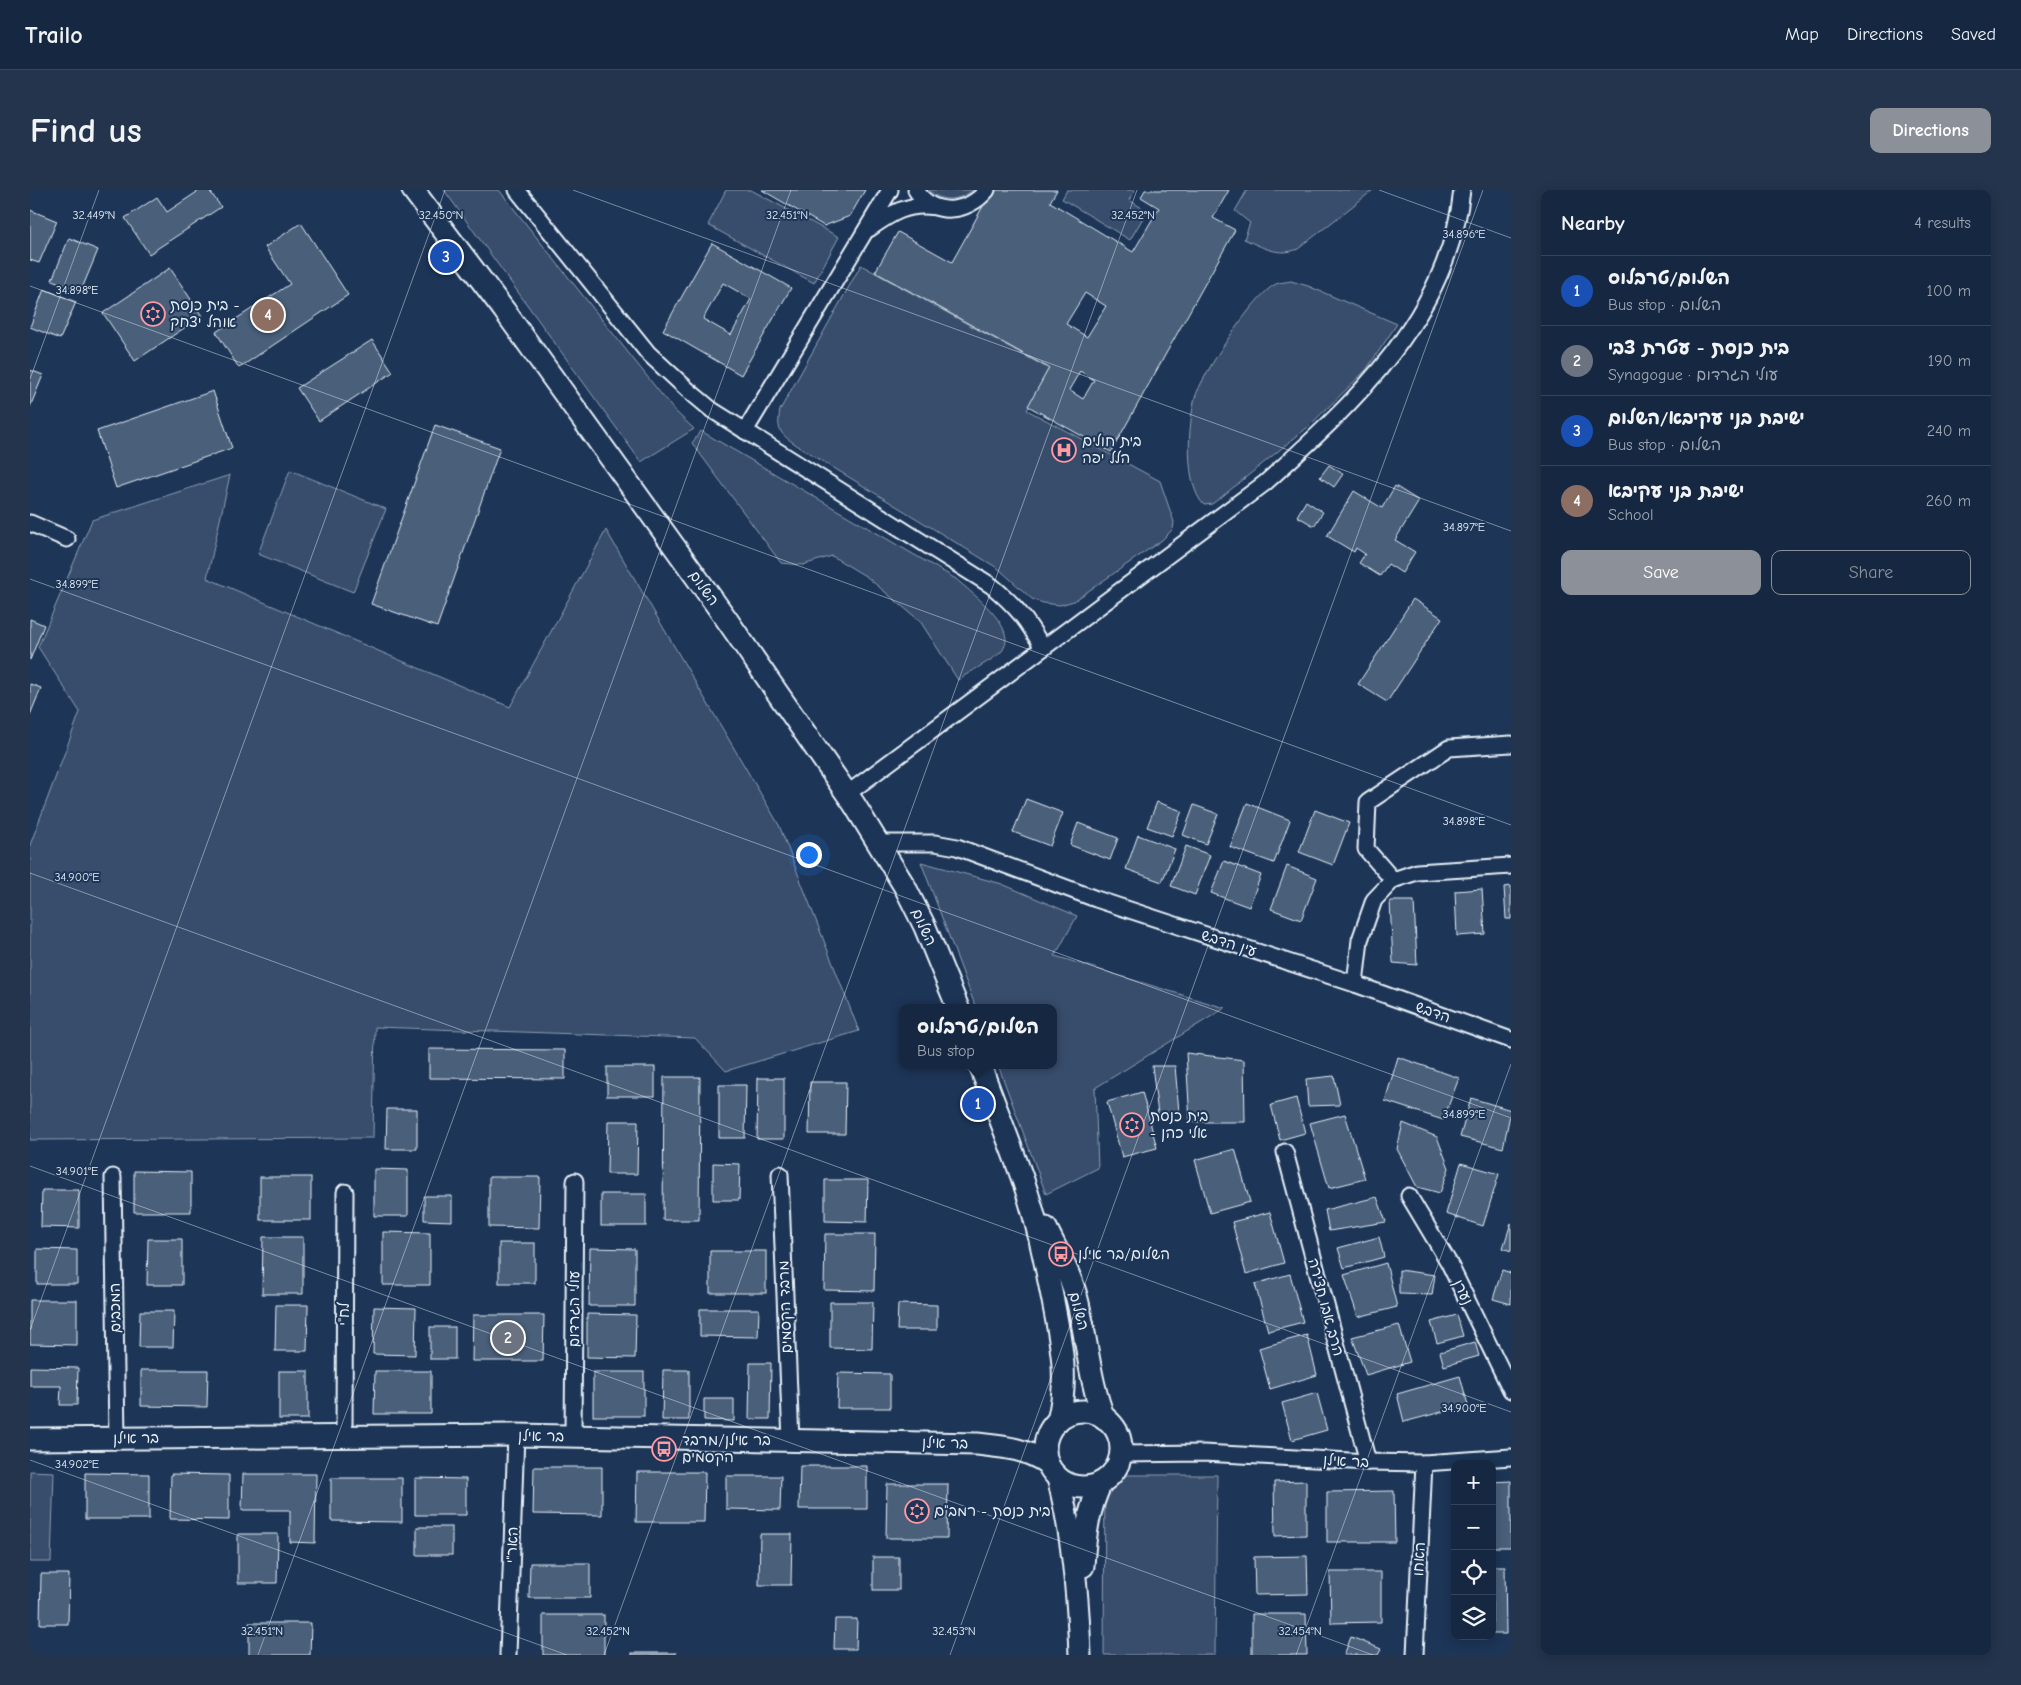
<!DOCTYPE html>
<html lang="en">
<head>
<meta charset="utf-8">
<style>
	body { margin:0; font-family:"Comic Neue","Playpen Sans Hebrew",sans-serif; background:#23344c; color:#f1f3f6 }
	.controls { position:absolute; right:15px; bottom:15px; display:grid; overflow:hidden; border-radius:10px; box-shadow:0 2px 12px #0003 }
	.controls button { width:45px; height:45px; display:grid; place-items:center; padding:0; border:0; border-bottom:1px solid #35445a; background:#162841; color:#f1f3f6; font:25px sans-serif }
	.you { position:absolute; left:778px; top:664px; width:18px; height:18px; margin:-12px; border:4px solid #fff; border-radius:50%; background:#1a73e8; box-shadow:0 0 0 8px #1a73e833 }
	.badge { display:grid; place-items:center; width:32px; height:32px; border-radius:50%; background:#8c9099; color:#fff; font-size:16px; font-weight:700 }
	.pin { position:absolute; translate:-50% -50%; border:2px solid #fff; box-shadow:0 1px 5px #0006 }
	.popup { position:absolute; left:869px; top:814px; width:158px; height:65px; box-sizing:border-box; display:grid; place-content:center; border-radius:10px; background:#162841; filter:drop-shadow(0 1px 4px #0005); font-size:16px; white-space:nowrap; color:#9ea6b1 }
	.popup b { font-size:19px; color:#f1f3f6 }
	.popup::after { content:''; position:absolute; left:50%; top:100%; margin-left:-10px; border:10px solid transparent; border-top-color:#162841 }
	.list { margin:0; padding:0; list-style:none }
	h2 { display:flex; justify-content:space-between; align-items:center; height:65px; margin:0; padding:0 20px; font-size:21px }
	h2 small { font-size:16px; font-weight:400; color:#9ea6b1 }
	.list li { display:grid; grid-template-columns:32px 1fr auto; gap:15px; align-items:center; box-sizing:border-box; height:70px; padding:0 20px; border-top:1px solid #35445a }
	.list b { display:block; font-size:19px; white-space:nowrap }
	.list p { margin:0; font-size:16px; white-space:nowrap; color:#9ea6b1 }
	.list em { font-size:16px; font-style:normal; color:#9ea6b1 }
	.actions { display:flex; gap:10px; padding:15px 20px }
	.actions a { flex:1; padding:11px 0; border:1px solid #8c9099; border-radius:10px; text-align:center; font-size:18px; color:#8c9099 }
	.actions .main { background:#8c9099; color:#fff }
	.icon { flex:none; width:28px; height:28px; fill:none; stroke:currentColor; stroke-width:2; stroke-linecap:round; stroke-linejoin:round }
	.map { position:relative; flex:none; width:1481px; height:1465px; overflow:hidden; border-radius:10px }
	header { display:flex; align-items:center; gap:30px; box-sizing:border-box; height:70px; padding:0 25px; background:#162841; border-bottom:1px solid #35445a }
	header strong { font-size:24px }
	nav { display:flex; gap:28px; margin-inline-start:auto; font-size:18px }
	.intro { display:flex; align-items:center; justify-content:space-between; box-sizing:border-box; height:120px; padding:0 30px }
	h1 { margin:0; font-size:35px }
	.button { padding:12px 22px; border-radius:10px; background:#8c9099; color:#fff; font-size:18px; font-weight:700 }
	main { display:flex; gap:30px; padding:0 30px }
	aside { flex:1; background:#162841; border-radius:10px; box-shadow:0 2px 12px #0003 }
	.map>svg:first-child { display:block }
</style>
</head>
<body>
<header>
<strong>Trailo</strong>
<nav><a>Map</a><a>Directions</a><a>Saved</a></nav>
</header>
<div class="intro"><h1>Find us</h1><a class="button">Directions</a></div>
<main>
<div class="map">
<svg width="1481" height="1465" viewBox="0 0 1481 1465">
	<rect width="100%" height="100%" fill="#1d3557"/>
	<filter id="ink" filterUnits="userSpaceOnUse"><feTurbulence type="fractalNoise" baseFrequency=".02" numOctaves="2"/><feDisplacementMap in="SourceGraphic" scale="10" xChannelSelector="R" yChannelSelector="G"/><feConvolveMatrix kernelMatrix="1 2 1 2 8 2 1 2 1" color-interpolation-filters="sRGB"/></filter>
	<g filter="url(#ink)">
		<!-- green -->
		<g fill="#374d6c" stroke="#909fb2">
			<polygon points="414,0 469,0 643,219 664,239 611,272"/>
			<polygon points="696,0 721,0 809,47 784,93 678,35"/>
			<path d="M899,0H943C930,10 912,14 899,0Z"/>
			<polygon points="1037,0 1105,0 1099,10 1117,21 1100,50 1032,9"/>
			<path d="M1217,0H1343L1268,59C1248,67 1232,57 1214,49L1220,33L1205,21Z"/>
			<path d="M831,75L1019,179L997,220L1130,291L1144,332L1143,339L1132,350L1044,411L1030,415L1013,413L1002,409L969,379L768,256C751,244 746,242 750,220Z"/>
			<path d="M1261,91L1278,96L1367,134L1336,180L1278,237L1194,305L1182,314L1174,315C1154,295 1158,235 1165,208C1171,186 1225,103 1246,94C1251,92 1257,92 1261,91Z"/>
			<path d="M671,241L926,389C940,402 992,439 971,462C963,470 939,482 928,490L890,431L837,387L802,366L773,375L751,373L662,253Z"/>
			<polygon points="260,280 356,319 323,402 228,364"/>
			<polygon points="200,285 177,388 480,517 576,340 749,635 829,841 696,881 665,848 345,837 343,948 0,950 0,655 50,522 8,457 62,330"/>
			<polygon points="891,672 972,694 1047,726 1025,766 1195,818 1065,898 1068,978 1016,1004 968,875 1023,875 1023,818 946,818"/>
			<polygon points="0,1281 24,1282 21,1372 0,1372"/>
			<polygon points="1075,1285 1187,1285 1185,1465 1074,1465"/>
		</g>
		<!-- building -->
		<g fill="#495e7a" stroke="#e8f1f8" fill-rule="evenodd">
			<polygon points="170,0 179,0 191,17 119,64 95,28 127,7 137,22"/>
			<polygon points="732,0 835,0 820,26 794,36"/>
			<path d="M962,0H1027L1020,12L1103,62L1129,18L1111,7L1115,0H1199L1183,28L1205,40L1081,262L998,216L1019,178L845,82L868,42L922,72ZM1055,103L1076,116L1057,147L1036,134ZM1050,181L1064,190L1053,209L1039,200Z"/>
			<polygon points="0,20 27,31 9,73 0,70"/>
			<polygon points="271,33 318,105 209,178 186,142 260,94 235,57"/>
			<polygon points="39,48 68,60 51,101 22,90"/>
			<path d="M682,53L761,98L711,185L633,140ZM693,93L721,109L701,145L673,129Z"/>
			<polygon points="140,78 172,126 105,171 73,123"/>
			<polygon points="14,99 46,112 30,149 0,137"/>
			<polygon points="342,150 363,182 289,231 267,198"/>
			<polygon points="0,180 13,185 0,217"/>
			<polygon points="183,201 202,258 86,298 67,241"/>
			<polygon points="405,235 470,258 407,437 341,414"/>
			<polygon points="1299,275 1313,284 1304,297 1290,287"/>
			<polygon points="1365,296 1389,311 1365,350 1385,362 1372,383 1358,374 1350,386 1329,373 1335,364 1326,358 1324,362 1297,346 1324,301 1352,318"/>
			<polygon points="1276,311 1293,322 1284,336 1267,326"/>
			<polygon points="1383,409 1412,428 1357,512 1328,494"/>
			<polygon points="0,429 14,435 0,470"/>
			<polygon points="0,494 11,498 0,525"/>
			<polygon points="996,609 1033,623 1020,656 983,642"/>
			<polygon points="1127,612 1152,621 1142,646 1117,637"/>
			<polygon points="1217,613 1260,630 1244,673 1200,657"/>
			<polygon points="1164,615 1188,624 1176,654 1153,645"/>
			<polygon points="1285,620 1319,633 1303,675 1269,662"/>
			<polygon points="1048,633 1088,648 1080,670 1040,655"/>
			<polygon points="1108,645 1145,659 1132,692 1096,679"/>
			<polygon points="1156,656 1180,665 1165,705 1141,696"/>
			<polygon points="1194,671 1231,685 1219,717 1181,703"/>
			<polygon points="1257,676 1287,688 1271,730 1241,719"/>
			<polygon points="1481,696 1481,729 1476,729 1474,697"/>
			<polygon points="1452,699 1455,744 1427,746 1425,701"/>
			<polygon points="1360,711 1384,711 1387,775 1363,773"/>
			<polygon points="399,859 535,860 535,889 399,888"/>
			<polygon points="1156,863 1214,870 1215,932 1160,932"/>
			<polygon points="1368,867 1429,888 1413,930 1355,911"/>
			<polygon points="1122,876 1145,876 1149,922 1128,924"/>
			<rect x="577" y="877" width="48" height="29"/>
			<polygon points="1304,886 1310,915 1278,916 1276,889"/>
			<polygon points="634,887 670,887 669,1030 633,1030"/>
			<polygon points="728,888 754,888 754,949 727,949"/>
			<polygon points="780,892 816,892 815,944 779,944"/>
			<polygon points="689,895 716,895 715,948 689,948"/>
			<polygon points="1112,902 1127,958 1092,967 1077,912"/>
			<polygon points="1266,908 1275,943 1250,950 1241,915"/>
			<polygon points="1441,908 1481,920 1473,958 1430,947"/>
			<polygon points="357,919 387,919 387,959 356,959"/>
			<polygon points="1315,924 1335,989 1299,998 1280,933"/>
			<polygon points="578,931 608,931 607,984 577,984"/>
			<polygon points="1373,933 1407,947 1419,978 1410,1003 1387,997 1367,959"/>
			<polygon points="1205,959 1220,1012 1180,1023 1165,970"/>
			<polygon points="683,973 710,974 709,1010 683,1010"/>
			<polygon points="1431,973 1469,984 1453,1036 1416,1024"/>
			<polygon points="344,979 378,980 378,1026 344,1026"/>
			<polygon points="104,981 161,982 161,1022 104,1022"/>
			<rect x="230" y="987" width="51" height="43"/>
			<polygon points="459,987 510,987 509,1038 459,1037"/>
			<polygon points="795,990 838,990 837,1032 795,1031"/>
			<polygon points="12,1000 49,1000 49,1038 11,1037"/>
			<rect x="571" y="1004" width="45" height="32"/>
			<polygon points="394,1006 422,1006 422,1031 394,1030"/>
			<polygon points="1347,1007 1356,1032 1299,1041 1295,1020"/>
			<polygon points="1240,1022 1254,1073 1216,1084 1202,1032"/>
			<polygon points="1481,1033 1481,1061 1473,1058"/>
			<polygon points="353,1042 400,1043 400,1095 353,1095"/>
			<polygon points="795,1044 845,1044 844,1101 794,1100"/>
			<polygon points="233,1047 273,1047 273,1104 232,1104"/>
			<polygon points="1349,1047 1354,1067 1314,1078 1308,1058"/>
			<polygon points="118,1049 152,1049 152,1095 117,1095"/>
			<rect x="469" y="1053" width="36" height="40"/>
			<polygon points="560,1058 605,1059 605,1116 559,1116"/>
			<polygon points="7,1059 47,1060 47,1094 7,1094"/>
			<rect x="680" y="1061" width="56" height="42"/>
			<polygon points="1356,1073 1367,1117 1328,1127 1314,1085"/>
			<polygon points="1369,1080 1405,1085 1402,1105 1369,1104"/>
			<polygon points="1472,1080 1481,1083 1481,1114 1463,1109"/>
			<polygon points="1260,1084 1273,1132 1238,1141 1225,1094"/>
			<polygon points="0,1110 47,1110 47,1155 0,1154"/>
			<polygon points="800,1112 843,1112 842,1159 800,1158"/>
			<polygon points="868,1114 907,1115 907,1140 867,1140"/>
			<polygon points="246,1115 278,1115 277,1161 245,1161"/>
			<polygon points="344,1117 386,1118 385,1165 343,1164"/>
			<polygon points="670,1119 729,1119 728,1147 670,1146"/>
			<polygon points="110,1121 144,1121 143,1157 109,1157"/>
			<polygon points="557,1124 606,1125 605,1168 557,1167"/>
			<polygon points="443,1125 514,1125 513,1171 442,1171"/>
			<polygon points="1427,1125 1433,1146 1407,1153 1401,1132"/>
			<polygon points="1369,1135 1380,1172 1336,1185 1322,1147"/>
			<rect x="400" y="1137" width="25" height="32"/>
			<polygon points="1277,1145 1287,1185 1240,1199 1229,1158"/>
			<polygon points="1445,1152 1449,1166 1414,1176 1410,1162"/>
			<polygon points="720,1173 741,1173 740,1229 719,1229"/>
			<polygon points="0,1177 48,1178 47,1215 30,1215 31,1196 0,1196"/>
			<polygon points="111,1180 178,1180 177,1217 111,1216"/>
			<polygon points="633,1180 659,1180 659,1230 632,1230"/>
			<rect x="249" y="1181" width="29" height="48"/>
			<polygon points="345,1181 401,1181 401,1224 344,1224"/>
			<rect x="563" y="1182" width="51" height="44"/>
			<polygon points="808,1183 860,1184 860,1218 807,1218"/>
			<polygon points="1430,1186 1438,1215 1374,1232 1367,1204"/>
			<polygon points="1287,1203 1297,1240 1262,1250 1252,1213"/>
			<polygon points="674,1209 704,1209 704,1231 674,1230"/>
			<polygon points="770,1276 837,1276 837,1319 769,1319"/>
			<polygon points="504,1277 572,1277 572,1325 503,1324"/>
			<polygon points="607,1282 675,1282 674,1332 606,1332"/>
			<polygon points="55,1283 119,1284 119,1329 55,1329"/>
			<polygon points="141,1284 199,1285 199,1330 140,1329"/>
			<polygon points="213,1284 286,1284 285,1353 260,1352 260,1320 212,1320"/>
			<polygon points="696,1286 751,1286 750,1320 696,1319"/>
			<polygon points="301,1288 372,1288 372,1332 301,1331"/>
			<polygon points="385,1288 436,1289 436,1325 385,1325"/>
			<polygon points="1276,1291 1276,1345 1245,1346 1244,1292"/>
			<polygon points="1481,1291 1481,1357 1462,1357 1462,1292"/>
			<polygon points="857,1294 918,1294 917,1348 856,1348"/>
			<polygon points="1364,1301 1365,1352 1297,1352 1297,1302"/>
			<rect x="387" y="1337" width="35" height="28"/>
			<polygon points="208,1344 248,1344 247,1393 208,1393"/>
			<polygon points="730,1344 762,1344 761,1395 729,1395"/>
			<polygon points="1277,1366 1278,1404 1225,1405 1224,1367"/>
			<rect x="843" y="1367" width="26" height="33"/>
			<polygon points="500,1373 560,1373 560,1408 499,1408"/>
			<polygon points="1462,1376 1475,1376 1476,1444 1462,1444"/>
			<polygon points="1300,1382 1351,1382 1351,1432 1301,1433"/>
			<polygon points="11,1384 39,1384 38,1434 10,1434"/>
			<polygon points="1222,1424 1276,1424 1277,1465 1222,1465"/>
			<rect x="513" y="1425" width="61" height="40"/>
			<polygon points="805,1429 827,1429 826,1459 804,1459"/>
			<polygon points="219,1433 281,1433 280,1465 219,1465"/>
			<polygon points="1321,1447 1351,1459 1348,1465 1314,1465"/>
			<rect x="602" y="1463" width="44" height="2"/>
		</g>
		<g fill="none" stroke-linecap="round" stroke-linejoin="round">
			<!-- street casing -->
			<g stroke="#e8f1f8" stroke-width="19">
				<g id="street">
					<path d="M487,0L618,163L658,200L682,220L962,396C987,417 997,430 1013,458"/>
					<path d="M886,0C903,28 938,23 957,0"/>
					<path d="M839,39C860,24 878,12 905,17"/>
					<polyline points="715,241 860,0"/>
					<polyline points="0,333 37,349"/>
					<path d="M817,604L1235,293C1324,213 1419,126 1432,0"/>
					<polyline points="849,653 905,653 927,657 1066,709 1325,794 1330,750 1344,710 1363,690 1387,682 1481,676"/>
					<polyline points="1363,690 1336,659 1338,612 1419,558 1481,554"/>
					<polyline points="1325,794 1481,850"/>
					<polyline points="1255,962 1338,1272"/>
					<polyline points="750,984 761,1251"/>
					<polyline points="83,987 87,1248"/>
					<polyline points="1379,1006 1419,1073 1481,1200"/>
					<polyline points="314,1245 315,1002"/>
					<polyline points="543,1246 545,991"/>
					<polyline points="1091,1264 1173,1263 1338,1272 1394,1273 1481,1267"/>
					<polyline points="478,1465 486,1245"/>
					<polyline points="1385,1465 1394,1273"/>
				</g>
			</g>
			<!-- secondary casing -->
			<g stroke="#e8f1f8" stroke-width="25">
				<g id="secondary">
					<polyline points="383,0 474,120 695,427 824,614 875,697 895,737 928,818"/>
					<path d="M950,875C964,914 980,953 994,993C1007,1031 1015,1071 1023,1111C1031,1153 1039,1188 1028,1231"/>
					<path d="M1016,1038C1027,1061 1041,1085 1047,1109C1057,1148 1059,1190 1074,1228"/>
					<circle cx="1053" cy="1259" r="38"/>
					<path d="M0,1249L486,1245L947,1254C974,1257 994,1258 1017,1273"/>
					<path d="M1028,1288C1043,1345 1048,1405 1050,1465"/>
					<path d="M1053,1376C1055,1346 1058,1320 1071,1293"/>
				</g>
			</g>
			<!-- street -->
			<use href="#street" stroke="#1d3557" stroke-width="15"/>
			<!-- secondary -->
			<use href="#secondary" stroke="#1d3557" stroke-width="21"/>
		</g>
	</g>
	<!-- ticks -->
	<path fill="none" stroke="#e8f1f8" stroke-width="1" stroke-opacity="0.45" d="M543,0L1481,341M1349,0L1481,48M0,96L1481,635M0,189L69,0M0,389L1481,928M0,683L1481,1222M0,976L1343,1465M0,1140L415,0M0,1270L537,1465M228,1465L761,0M574,1465L1107,0M920,1465L1453,0M1266,1465L1481,874"/>
	<!-- icons -->
	<defs>
		<g id="synagogue-ring" transform="scale(1.25)"><circle r="9.5" fill="#1d3557" stroke="#ff9aa2" stroke-width="1.5"/><path d="M0-6.5L5.6 3.2H-5.6ZM0 6.5L5.6-3.2H-5.6Z" fill="#ff9aa2"/></g>
		<g id="hospital-ring" transform="scale(1.25)"><circle r="9.5" fill="#1d3557" stroke="#ff9aa2" stroke-width="1.5"/><path d="M-5-5h3v3.5h4V-5h3V5h-3V1.5h-4V5h-3Z" fill="#ff9aa2"/></g>
		<g id="bus-ring" transform="scale(1.25)"><circle r="9.5" fill="#1d3557" stroke="#ff9aa2" stroke-width="1.5"/><path d="M-5-6H5V4H4V6H2V4H-2V6H-4V4H-5ZM-3.5-4V0h7V-4ZM-3.5 1.2v1.5H-2V1.2ZM2 1.2v1.5H3.5V1.2Z" fill="#ff9aa2"/></g>
	</defs>
	<g fill-rule="evenodd">
		<use href="#synagogue-ring" x="123" y="124"/>
		<use href="#hospital-ring" x="1034" y="260"/>
		<use href="#synagogue-ring" x="1102" y="935"/>
		<use href="#bus-ring" x="1031" y="1064"/>
		<use href="#bus-ring" x="634" y="1259"/>
		<use href="#synagogue-ring" x="887" y="1321"/>
	</g>
	<g text-anchor="middle" dominant-baseline="central" stroke-width="4" stroke-linejoin="round" paint-order="stroke">
		<!-- poi labels -->
		<g font-size="15" fill="#e8f1f8" stroke="#1d3557" text-anchor="start">
			<text x="140" y="115">בית כנסת -<tspan x="140" dy="17">אוהל יצחק</tspan></text>
			<text x="1052" y="251">בית חולים<tspan x="1052" dy="17">הלל יפה</tspan></text>
			<text x="1120" y="926">בית כנסת<tspan x="1120" dy="17">- אלי כהן</tspan></text>
			<text x="1048" y="1064">השלום/בר אילן</text>
			<text x="652" y="1250">בר אילן/מרבד<tspan x="652" dy="17">הקסמים</tspan></text>
			<text x="904" y="1321">בית כנסת - רמב"ם</text>
		</g>
		<!-- street labels -->
		<g font-size="15" fill="#e8f1f8" stroke="#1d3557">
			<text transform="translate(674 398) rotate(54)">השלום</text>
			<text transform="translate(894 737) rotate(65)">השלום</text>
			<text transform="translate(1199 753) rotate(18)">עין הדבש</text>
			<text transform="translate(1403 822) rotate(20)">הדבש</text>
			<text transform="translate(1433 1102) rotate(64)">נערן</text>
			<text transform="translate(755 1117) rotate(-92)">מרבד הקסמים</text>
			<text transform="translate(1296 1117) rotate(75)">הרב אבו חצירה</text>
			<text transform="translate(85 1118) rotate(-91)">המכבים</text>
			<text transform="translate(544 1119) rotate(-90)">עולי הגרדום</text>
			<text transform="translate(1049 1121) rotate(75)">השלום</text>
			<text transform="translate(314 1124) rotate(-90)">לח"י</text>
			<text transform="translate(511 1246) rotate(1)">בר אילן</text>
			<text transform="translate(106 1248) rotate(-1)">בר אילן</text>
			<text transform="translate(915 1253) rotate(1)">בר אילן</text>
			<text transform="translate(1316 1271) rotate(3)">בר אילן</text>
			<text transform="translate(482 1355) rotate(-88)">האר"י</text>
			<text transform="translate(1389 1369) rotate(-87)">האחו</text>
		</g>
	</g>
	<g font-size="12" text-anchor="middle" fill="#e8f1f8" stroke="#1d3557" stroke-width="4" stroke-linejoin="round" paint-order="stroke">
		<text x="64" y="29">32.449°N</text>
		<text x="411" y="29">32.450°N</text>
		<text x="757" y="29">32.451°N</text>
		<text x="1103" y="29">32.452°N</text>
		<text x="1434" y="48">34.896°E</text>
		<text x="47" y="104">34.898°E</text>
		<text x="1434" y="341">34.897°E</text>
		<text x="47" y="398">34.899°E</text>
		<text x="1434" y="635">34.898°E</text>
		<text x="47" y="691">34.900°E</text>
		<text x="1434" y="928">34.899°E</text>
		<text x="47" y="985">34.901°E</text>
		<text x="1434" y="1222">34.900°E</text>
		<text x="47" y="1278">34.902°E</text>
		<text x="232" y="1445">32.451°N</text>
		<text x="578" y="1445">32.452°N</text>
		<text x="924" y="1445">32.453°N</text>
		<text x="1270" y="1445">32.454°N</text>
	</g>
</svg>
<div class="controls">
<button>+</button>
<button>−</button>
<button><svg class="icon" aria-label="locate" viewBox="0 0 24 24"><circle cx="12" cy="12" r="6"/><path d="M12 2v4M12 18v4M2 12h4M18 12h4"/></svg></button>
<button><svg class="icon" aria-label="layers" viewBox="0 0 24 24"><path d="M12 4l9 5-9 5-9-5zM3 14l9 5 9-5"/></svg></button>
</div>
<div class="you"></div>
<div class="pin badge" style="left:948px;top:914px;background:#1a4fb4">1</div>
<div class="popup"><b>השלום/טרבלוס</b>Bus stop</div>
<div class="pin badge" style="left:478px;top:1148px;background:#6b7280">2</div>
<div class="pin badge" style="left:416px;top:67px;background:#1a4fb4">3</div>
<div class="pin badge" style="left:238px;top:125px;background:#8d6e63">4</div>
</div>
<aside>
<h2>Nearby<small>4 results</small></h2>
<ul class="list">
<li><span class="badge" style="background:#1a4fb4">1</span><div><b>השלום/טרבלוס</b><p>Bus stop · השלום</p></div><em>100 m</em></li>
<li><span class="badge" style="background:#6b7280">2</span><div><b>בית כנסת - עטרת צבי</b><p>Synagogue · עולי הגרדום</p></div><em>190 m</em></li>
<li><span class="badge" style="background:#1a4fb4">3</span><div><b>ישיבת בני עקיבא/השלום</b><p>Bus stop · השלום</p></div><em>240 m</em></li>
<li><span class="badge" style="background:#8d6e63">4</span><div><b>ישיבת בני עקיבא</b><p>School</p></div><em>260 m</em></li>
</ul>
<div class="actions"><a class="main">Save</a><a>Share</a></div>
</aside>
</main>
</body>
</html>
